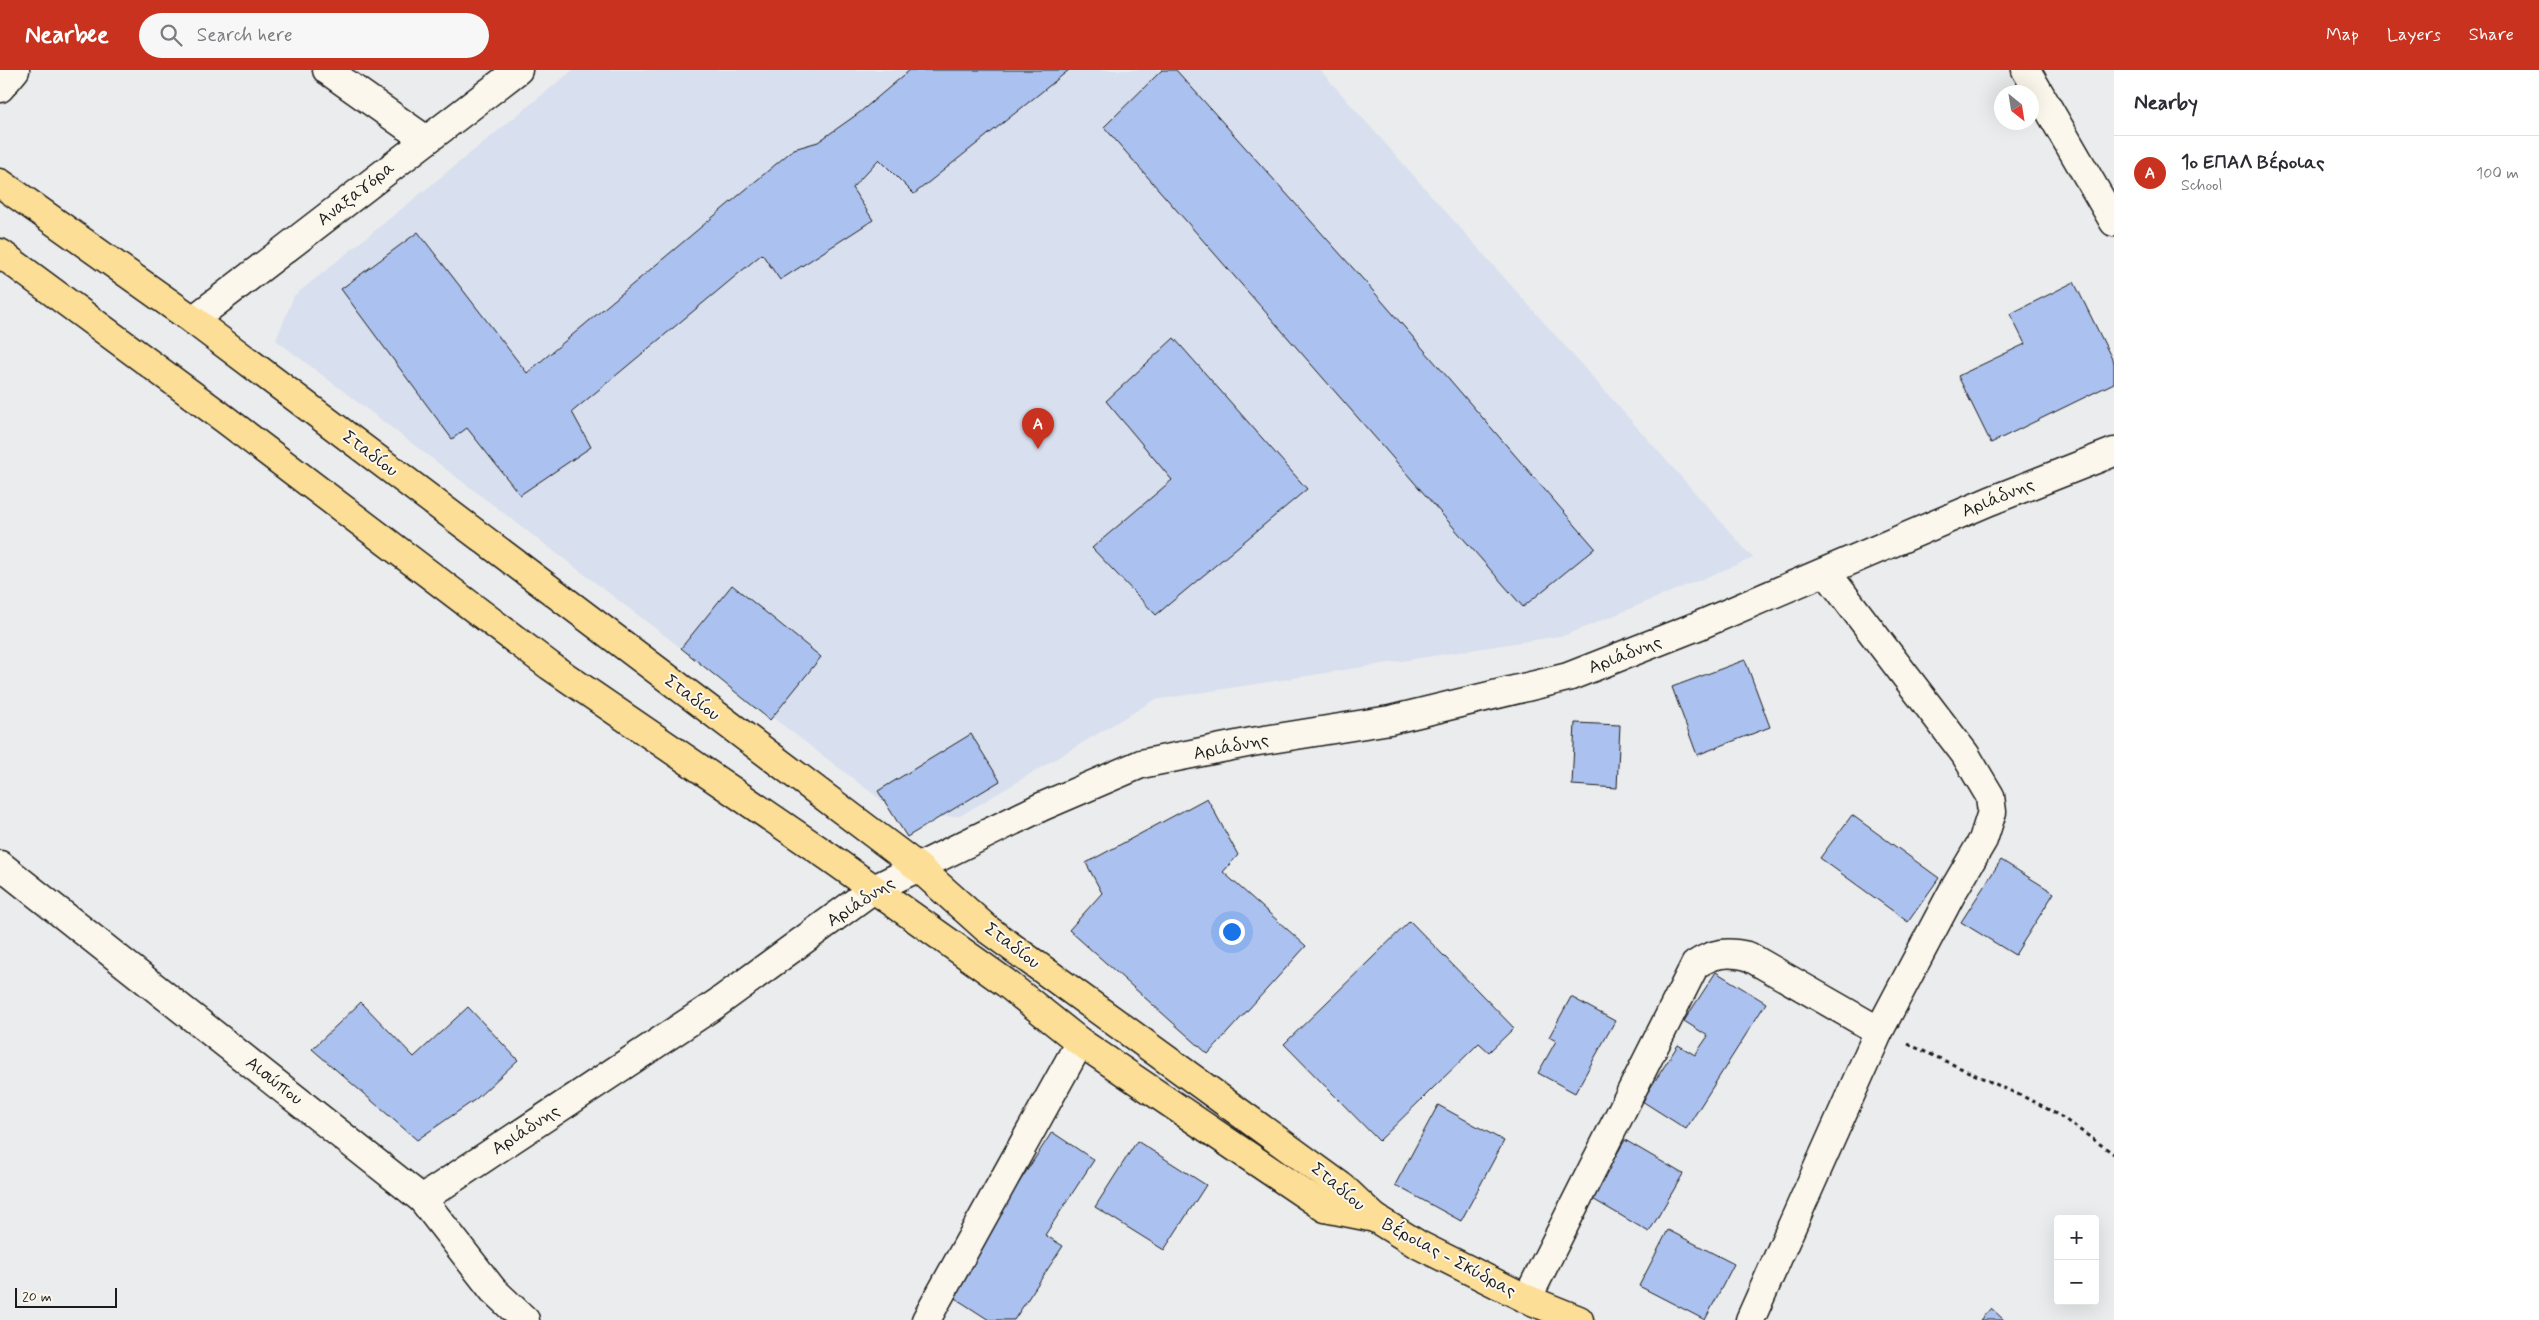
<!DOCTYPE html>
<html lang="en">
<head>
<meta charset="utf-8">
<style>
	body { margin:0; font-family:Mynerve,sans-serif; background:#f7f7f7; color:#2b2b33 }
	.controls { position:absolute; right:15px; bottom:15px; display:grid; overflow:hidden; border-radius:5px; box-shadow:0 5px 20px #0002 }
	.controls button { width:45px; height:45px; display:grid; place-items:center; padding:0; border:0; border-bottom:1px solid #e1e1e2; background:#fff; color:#2b2b33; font:25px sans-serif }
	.compass { position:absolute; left:1994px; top:15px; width:45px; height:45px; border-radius:50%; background:#fff; box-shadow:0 5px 20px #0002; rotate:150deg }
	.scale { position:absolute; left:15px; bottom:12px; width:102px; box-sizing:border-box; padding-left:5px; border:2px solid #1c1c1c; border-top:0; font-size:14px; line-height:18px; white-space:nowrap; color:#1c1c1c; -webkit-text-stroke:4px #fbf7ec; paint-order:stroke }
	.you { position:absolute; left:1231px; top:861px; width:18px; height:18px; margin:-12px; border:4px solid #fff; border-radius:50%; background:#1a73e8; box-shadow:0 0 0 8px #1a73e833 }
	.badge { display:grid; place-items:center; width:32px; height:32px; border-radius:50%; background:#c8321e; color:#fff; font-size:16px; font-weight:700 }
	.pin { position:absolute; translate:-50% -41px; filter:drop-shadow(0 1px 2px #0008) }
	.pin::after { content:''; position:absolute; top:26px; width:18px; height:15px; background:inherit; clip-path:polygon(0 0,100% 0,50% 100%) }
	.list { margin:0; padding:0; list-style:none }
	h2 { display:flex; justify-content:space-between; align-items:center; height:65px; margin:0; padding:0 20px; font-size:21px }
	h2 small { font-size:16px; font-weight:400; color:#7c7c81 }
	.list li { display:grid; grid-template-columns:32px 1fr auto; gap:15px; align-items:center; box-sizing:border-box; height:75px; padding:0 20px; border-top:1px solid #e1e1e2 }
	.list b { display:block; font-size:19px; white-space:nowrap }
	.list p { margin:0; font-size:16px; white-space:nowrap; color:#7c7c81 }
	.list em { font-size:16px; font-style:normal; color:#7c7c81 }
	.icon { flex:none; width:28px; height:28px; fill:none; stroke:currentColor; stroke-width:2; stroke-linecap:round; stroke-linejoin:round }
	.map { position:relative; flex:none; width:2114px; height:1250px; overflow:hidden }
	header { display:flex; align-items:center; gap:30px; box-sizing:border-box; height:70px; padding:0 25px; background:#c8321e; color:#fff }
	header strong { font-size:24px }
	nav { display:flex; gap:28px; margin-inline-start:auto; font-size:18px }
	.search { width:350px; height:45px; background:#f7f7f7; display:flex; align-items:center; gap:12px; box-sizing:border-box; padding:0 18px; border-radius:28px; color:#7c7c81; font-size:19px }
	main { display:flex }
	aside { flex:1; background:#fff }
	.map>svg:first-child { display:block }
</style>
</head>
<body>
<header>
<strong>Nearbee</strong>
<div class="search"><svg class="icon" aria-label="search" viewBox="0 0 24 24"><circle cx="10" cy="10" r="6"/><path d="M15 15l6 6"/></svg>Search here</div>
<nav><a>Map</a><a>Layers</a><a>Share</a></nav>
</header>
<main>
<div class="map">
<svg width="2114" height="1250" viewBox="0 0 2114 1250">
	<rect width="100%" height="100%" fill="#ebeced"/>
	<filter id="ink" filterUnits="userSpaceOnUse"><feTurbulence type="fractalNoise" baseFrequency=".02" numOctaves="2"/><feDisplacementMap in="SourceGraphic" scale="10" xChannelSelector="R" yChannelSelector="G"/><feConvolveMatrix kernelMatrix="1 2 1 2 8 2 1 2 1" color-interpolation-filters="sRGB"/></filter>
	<g filter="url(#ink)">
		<!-- built -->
		<polygon fill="#d8dfee" points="573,0 1320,0 1753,488 1566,565 1154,630 960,746 905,748 276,270 294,226"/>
		<!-- building -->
		<g fill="#abc1ef" stroke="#1c1c1c">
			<polygon points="910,0 1069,0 914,124 879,89 852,118 873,150 780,210 762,184 572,342 591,377 520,425 467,358 452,369 341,219 418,162 527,303 794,79 818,72 859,43"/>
			<polygon points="1162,0 1176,0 1368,215 1595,478 1523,537 1104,57"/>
			<polygon points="2074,212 2114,293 2114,313 1991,373 1958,306 2025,274 2010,244"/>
			<polygon points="1174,268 1307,419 1156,545 1092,478 1172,410 1106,331"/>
			<polygon points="732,515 821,587 770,650 681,578"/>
			<polygon points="1745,590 1770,657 1697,685 1672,617"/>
			<polygon points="1575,653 1620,655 1617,718 1572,715"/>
			<polygon points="971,664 1000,711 907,767 878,721"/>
			<polygon points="1207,728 1238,785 1223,802 1306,876 1208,984 1069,860 1102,823 1086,793"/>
			<polygon points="1852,745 1939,808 1908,852 1820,788"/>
			<polygon points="2001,790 2054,823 2015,885 1961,852"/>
			<polygon points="1410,851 1514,958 1489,982 1479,973 1379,1071 1284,974"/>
			<polygon points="1716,902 1766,933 1686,1059 1642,1031 1678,975 1695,985 1708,966 1684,951"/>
			<polygon points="1571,927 1615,951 1575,1023 1538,1003 1556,971 1549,967"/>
			<polygon points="361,932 414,987 468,937 518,990 476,1029 417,1070 312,979"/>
			<polygon points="1438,1035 1504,1071 1461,1151 1395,1115"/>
			<polygon points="1052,1062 1094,1090 1045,1165 1063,1176 1014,1250 989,1250 947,1223"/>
			<polygon points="1625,1070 1683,1104 1649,1162 1591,1128"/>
			<polygon points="1137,1071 1206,1115 1164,1180 1095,1137"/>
			<polygon points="1668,1160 1734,1194 1705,1250 1639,1216"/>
			<polygon points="1991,1238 2004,1250 1980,1250"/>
		</g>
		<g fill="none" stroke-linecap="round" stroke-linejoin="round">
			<!-- minor casing -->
			<g stroke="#1c1c1c" stroke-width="31">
				<g id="minor">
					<polyline points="327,0 426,70"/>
					<polyline points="2026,0 2114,152"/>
					<polyline points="0,18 15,0"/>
					<polyline points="193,250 518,0"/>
					<polyline points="0,795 422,1129 493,1220 525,1250"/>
					<polyline points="422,1129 716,934 872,820 1041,737 1141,694 1252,672 1390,650 1568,607 1700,555 1990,431 2114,382"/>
					<path d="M1527,1229L1695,895C1713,883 1727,881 1748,886L1879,961"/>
					<polyline points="926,1250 1080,972"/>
					<polyline points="1750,1250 1879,961 1953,821 1983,770 1992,742 1990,726 1965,684 1826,502"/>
				</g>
			</g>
			<!-- major casing -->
			<g stroke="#1c1c1c" stroke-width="31">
				<g id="major">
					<polyline points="0,113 193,250 919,798 987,859 1342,1117 1375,1148 1417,1174 1527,1229 1579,1250"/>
					<polyline points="0,183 226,350 550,596 829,787 1006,913 1080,972 1325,1138 1375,1148"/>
				</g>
			</g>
			<!-- path -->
			<polyline stroke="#1c1c1c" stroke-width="3" stroke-dasharray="4 4" stroke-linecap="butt" points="1908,974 2037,1033 2063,1048 2114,1084"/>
			<!-- minor -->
			<use href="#minor" stroke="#fbf7ec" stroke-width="28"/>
			<!-- major -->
			<use href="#major" stroke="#fcde96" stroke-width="28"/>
		</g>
	</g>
	<g text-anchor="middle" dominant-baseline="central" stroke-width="4" stroke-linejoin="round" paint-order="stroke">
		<!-- street labels -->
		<g font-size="18" fill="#1c1c1c" stroke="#fbf7ec">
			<text transform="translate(356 124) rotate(-38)">Αναξαγόρα</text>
			<text transform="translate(370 384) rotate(37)">Σταδίου</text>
			<text transform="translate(1998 428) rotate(-22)">Αριάδνης</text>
			<text transform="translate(1625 585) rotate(-21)">Αριάδνης</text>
			<text transform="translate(692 628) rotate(37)">Σταδίου</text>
			<text transform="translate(1231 677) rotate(-11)">Αριάδνης</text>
			<text transform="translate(861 832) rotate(-33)">Αριάδνης</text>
			<text transform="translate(1012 876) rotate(37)">Σταδίου</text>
			<text transform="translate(274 1011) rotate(38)">Αισώπου</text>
			<text transform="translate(526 1060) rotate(-33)">Αριάδνης</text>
			<text transform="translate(1338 1117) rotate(40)">Σταδίου</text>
			<text transform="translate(1449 1188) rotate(28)">Βέροιας - Σκύδρας</text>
		</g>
	</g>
</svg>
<div class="controls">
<button>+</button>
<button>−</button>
</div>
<svg class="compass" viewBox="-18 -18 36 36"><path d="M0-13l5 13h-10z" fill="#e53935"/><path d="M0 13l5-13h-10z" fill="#7c7c81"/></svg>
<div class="scale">20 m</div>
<div class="you"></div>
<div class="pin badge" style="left:1038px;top:379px">A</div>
</div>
<aside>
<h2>Nearby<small></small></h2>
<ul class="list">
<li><span class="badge">A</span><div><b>1ο ΕΠΑΛ Βέροιας</b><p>School</p></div><em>100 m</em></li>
</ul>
</aside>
</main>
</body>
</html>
